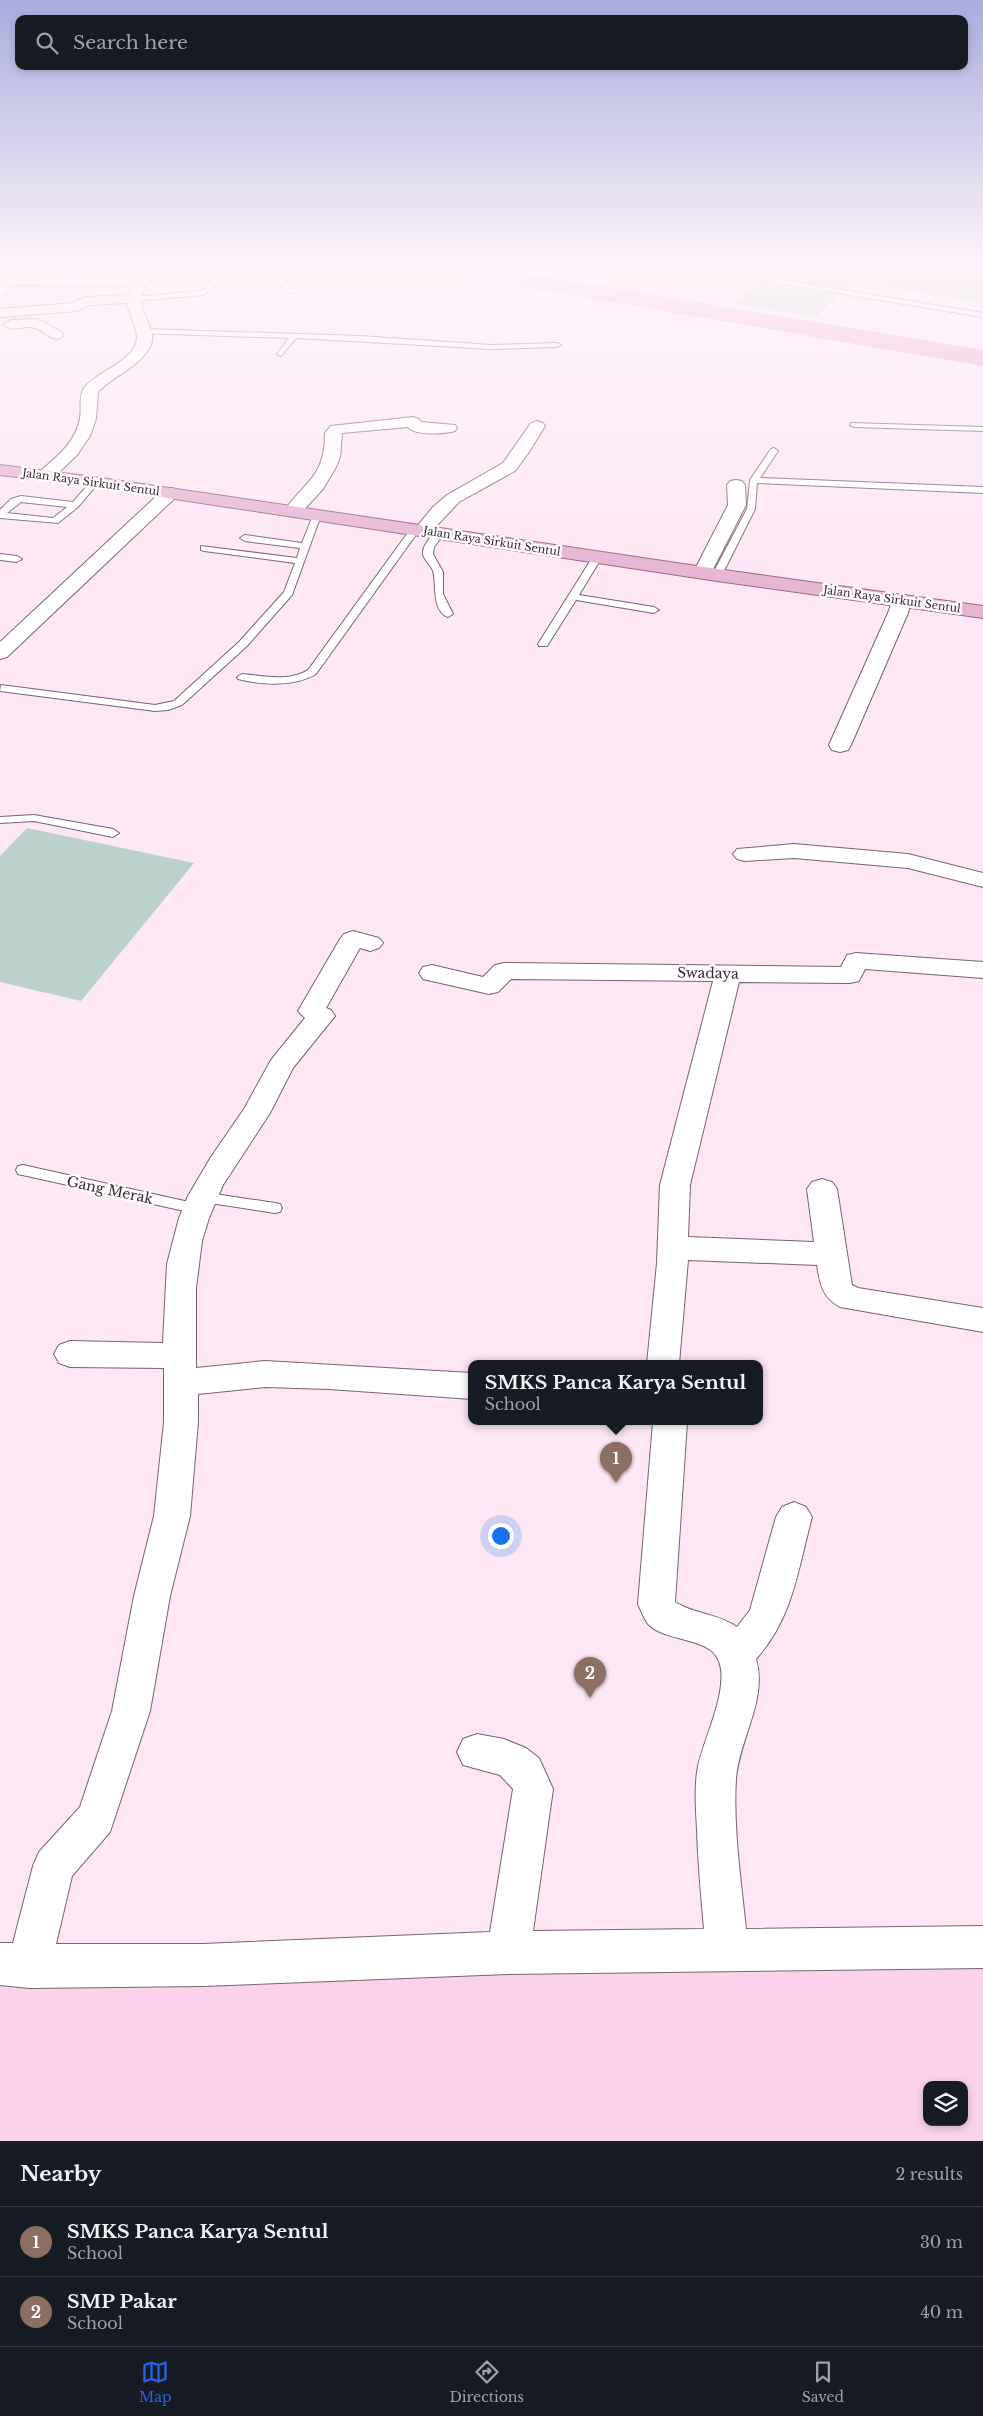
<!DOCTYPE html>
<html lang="en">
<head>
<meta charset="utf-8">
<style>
	body { margin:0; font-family:"Libre Baskerville",serif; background:#20242c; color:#f1f3f6 }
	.controls { position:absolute; right:15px; bottom:15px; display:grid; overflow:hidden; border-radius:10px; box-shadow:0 2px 8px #0003 }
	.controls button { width:45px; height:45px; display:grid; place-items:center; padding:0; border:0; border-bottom:1px solid #363941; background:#171b24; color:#f1f3f6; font:25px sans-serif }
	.you { position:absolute; left:500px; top:1535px; width:18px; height:18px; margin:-12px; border:4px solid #fff; border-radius:50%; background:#1a73e8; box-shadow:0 0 0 8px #1a73e833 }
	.badge { display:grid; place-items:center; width:32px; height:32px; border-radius:50%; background:#2563eb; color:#fff; font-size:16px; font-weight:700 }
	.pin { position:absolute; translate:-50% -41px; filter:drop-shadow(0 1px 2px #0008) }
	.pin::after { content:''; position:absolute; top:26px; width:18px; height:15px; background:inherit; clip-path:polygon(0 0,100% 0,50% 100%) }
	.popup { position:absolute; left:468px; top:1360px; width:295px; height:65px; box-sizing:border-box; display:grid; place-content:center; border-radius:10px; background:#171b24; filter:drop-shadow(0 1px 4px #0005); font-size:16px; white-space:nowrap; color:#9ea1a6 }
	.popup b { font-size:19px; color:#f1f3f6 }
	.popup::after { content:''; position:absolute; left:50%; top:100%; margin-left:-10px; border:10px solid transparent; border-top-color:#171b24 }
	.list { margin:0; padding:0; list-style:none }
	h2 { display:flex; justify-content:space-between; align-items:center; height:65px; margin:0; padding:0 20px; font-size:21px }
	h2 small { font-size:16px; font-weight:400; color:#9ea1a6 }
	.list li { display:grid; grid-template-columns:32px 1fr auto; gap:15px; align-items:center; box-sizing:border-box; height:70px; padding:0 20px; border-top:1px solid #363941 }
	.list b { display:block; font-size:19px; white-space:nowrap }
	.list p { margin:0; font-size:16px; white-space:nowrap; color:#9ea1a6 }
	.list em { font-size:16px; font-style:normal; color:#9ea1a6 }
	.icon { flex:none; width:28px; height:28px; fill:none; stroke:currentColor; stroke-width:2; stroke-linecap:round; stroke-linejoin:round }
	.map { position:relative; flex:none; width:983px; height:2141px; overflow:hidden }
	.search { position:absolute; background:#171b24; box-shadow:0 2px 8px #0003; left:15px; right:15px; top:15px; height:55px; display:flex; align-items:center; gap:12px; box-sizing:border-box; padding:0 18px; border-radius:10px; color:#9ea1a6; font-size:19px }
	.sheet { height:205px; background:#171b24 }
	nav { display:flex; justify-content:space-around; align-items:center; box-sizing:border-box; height:70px; border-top:1px solid #363941; background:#171b24; font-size:14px; color:#9ea1a6 }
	nav a { display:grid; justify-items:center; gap:2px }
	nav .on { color:#2563eb }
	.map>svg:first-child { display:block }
</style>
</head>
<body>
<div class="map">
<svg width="983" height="2141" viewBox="0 0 983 2141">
	<rect width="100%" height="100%" fill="#fde7f4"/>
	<!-- green -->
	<path fill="#fad2e9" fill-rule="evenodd" d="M983,1947V2141H0V1964ZM927,2085H964V2122H927Z"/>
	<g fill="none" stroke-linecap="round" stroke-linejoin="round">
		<!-- river -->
		<polygon fill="#eba2ce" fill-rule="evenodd" points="455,270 505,270 983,350 983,366 466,277 458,275"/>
	</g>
	<!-- building -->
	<g fill="#bad2cb">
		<polygon points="774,270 983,270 983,303 854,282 846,289 766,276"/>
		<polygon points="758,282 839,295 815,317 732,303"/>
		<polygon points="27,828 194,863 81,1001 0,982 0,856"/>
	</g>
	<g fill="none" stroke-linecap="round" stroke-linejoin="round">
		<!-- lane casing -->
		<g stroke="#76646e" stroke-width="2">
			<g id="lane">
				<path d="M239,270C260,270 282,272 294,292L288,293C274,271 241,269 219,278L211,290L203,295L134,301L130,299L134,297L201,291L206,288L214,276Z"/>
				<polygon points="706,270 720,270 983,313 983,317 709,272"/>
				<polygon points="143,329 360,336 492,345 557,343 561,345 557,347 492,349 296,338 281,356 277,354 289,338 140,333 139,331"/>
				<polygon points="851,423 983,427 983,431 854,427 850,425"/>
				<polygon points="774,448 778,451 760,478 983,487 983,493 757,483 755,509 722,575 714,577 712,575 747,509 750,480 771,449"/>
				<path d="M92,480L99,482L78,507L58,523L0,518V510L11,499L21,496L73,502ZM21,502L67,507L53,518L7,513Z"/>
				<polygon points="317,512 321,515 292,595 247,646 182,705 168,710 155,711 0,691 1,685 155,705 174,701 239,642 284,592 295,563 204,551 201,550 201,546 297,558 300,548 245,541 240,538 245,535 302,543 313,515"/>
				<path d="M412,527L420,529L316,674C294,687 262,685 238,679L237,677L242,674C264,676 288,682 308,670Z"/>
				<path d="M440,529L445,532L434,547L433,554L443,572V594L453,614L448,617C431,611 437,583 433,571C431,565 424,560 423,554C422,545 432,536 437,530Z"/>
				<polygon points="0,554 17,556 22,559 17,562 0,560"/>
				<polygon points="594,555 602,557 579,595 654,607 659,610 654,613 576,600 547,646 539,646 538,644"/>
				<polygon points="34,815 113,829 119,833 113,837 34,821 0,823 0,817"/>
				<polygon points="23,1165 198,1204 203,1205 205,1209 203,1213 198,1214 18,1174 16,1170 18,1166"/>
				<polygon points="202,1192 275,1203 280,1204 282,1208 280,1212 275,1213 197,1201 195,1197 197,1193"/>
			</g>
		</g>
		<!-- street casing -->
		<g stroke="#76646e" stroke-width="2">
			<g id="street">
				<path d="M147,270H163C158,277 148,280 144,289C133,309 160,329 150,347C138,368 113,376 98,392L96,419L90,436L77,455L51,480H39L36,476L39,472C56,458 76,442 80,418C82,408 78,398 84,388C96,372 130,363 136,343C140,331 129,315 127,303L89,305L77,311L0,317V309L73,303L85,297L127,295L131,286L14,285L5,295L0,296V284L5,278L10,277L138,278Z"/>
				<path d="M38,319L61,332L63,335L61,338C49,341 46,331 35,328C25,324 11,334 4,324L11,320Z"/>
				<path d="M413,417L419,419L421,422L455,425L457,428L455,431C444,434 415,436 408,427L342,433L340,457L336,467L323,489L299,515H287L284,511C306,480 325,477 325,433L331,426Z"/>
				<polygon points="537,421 543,423 545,426 529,452 515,471 459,502 429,534 417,534 414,530 433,507 447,495 503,463 531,423"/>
				<polygon points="736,480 742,481 745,485 746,505 709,577 695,577 693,573 728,505 727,485 730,481"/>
				<polygon points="170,488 176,489 179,493 176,497 7,657 0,659 0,642 164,489"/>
				<polygon points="901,594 908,596 911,600 908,613 851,745 848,750 840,752 832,750 829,745 888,613 894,596"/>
				<polygon points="794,844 908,854 983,873 983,887 908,868 794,858 745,861 737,859 733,854 737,849"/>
				<path d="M353,931L379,938L383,943L379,948L370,951L360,948L326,1008L331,1010L335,1016L293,1068L270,1113L223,1185L209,1218L202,1241L196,1288V1368L265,1361L472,1373V1399L329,1389L265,1387L198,1394V1422L190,1516L170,1596L150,1711L110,1832L72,1876L56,1944H203L490,1932L513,1789L500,1775L463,1765L457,1752L463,1739L477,1734L504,1739L526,1748L539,1758L553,1789L533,1931L704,1929C701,1896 698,1863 697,1830C696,1809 694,1787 698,1766C704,1738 731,1686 718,1659C708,1637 665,1642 648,1624C644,1618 641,1611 638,1604L653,1422H687L675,1602C694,1614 719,1614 737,1627L750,1610L776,1517L782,1507L794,1502L806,1507L812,1517C798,1569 793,1618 756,1659C768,1699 739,1739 736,1779C733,1828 741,1880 746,1929L983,1926V1968L508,1974L203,1986L29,1988L0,1985V1943H13L33,1866L39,1852L80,1807L112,1711L134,1596L154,1516L164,1422V1368L70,1367L59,1363L54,1354L59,1345L70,1341L163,1343L167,1264L179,1218L188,1196L211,1157L244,1109L271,1060L305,1018L298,1011L340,939L344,934Z"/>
				<path d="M856,953L983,962V978L865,969L859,981L850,983L739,982L690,1185L688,1237L814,1242L807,1189L812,1182L822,1179L832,1182L837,1189L852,1285L858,1288L983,1308V1332L840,1307C822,1297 820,1284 817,1265L688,1260L679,1364H647L657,1263L660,1185L713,981L511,979L498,992L489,994L423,979L419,973L423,967L432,965L483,977L495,965L504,963L841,967L847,955Z"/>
			</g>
		</g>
		<!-- primary casing -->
		<g stroke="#9e6888" stroke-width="2">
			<polygon id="primary" points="0,465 95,477 717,569 983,606 983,618 717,581 95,487 0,475"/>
		</g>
		<!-- lane -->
		<use href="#lane" fill="#fff" fill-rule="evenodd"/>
		<!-- street -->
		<use href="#street" fill="#fff" fill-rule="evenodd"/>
		<!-- primary -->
		<use href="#primary" fill="#e6b6d3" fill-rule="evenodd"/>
	</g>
	<!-- sky -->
	<linearGradient id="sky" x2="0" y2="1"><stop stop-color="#a9adde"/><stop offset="0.47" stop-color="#fef4fa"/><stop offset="1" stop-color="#fef4fa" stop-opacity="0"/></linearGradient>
	<rect width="983" height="570" fill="url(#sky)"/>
	<g text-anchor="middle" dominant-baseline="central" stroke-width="5" stroke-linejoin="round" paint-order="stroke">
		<!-- far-street labels -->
		<g font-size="11" fill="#372f33" stroke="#fffafd">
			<text transform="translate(91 482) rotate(8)">Jalan Raya Sirkuit Sentul</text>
			<text transform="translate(492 541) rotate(9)">Jalan Raya Sirkuit Sentul</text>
			<text transform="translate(892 599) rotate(8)">Jalan Raya Sirkuit Sentul</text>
		</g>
		<!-- street labels -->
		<g font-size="14" fill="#372f33" stroke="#fffafd">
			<text transform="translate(708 973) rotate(1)">Swadaya</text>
			<text transform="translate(110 1190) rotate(12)">Gang Merak</text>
		</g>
	</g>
</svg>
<div class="controls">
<button><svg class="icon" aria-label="layers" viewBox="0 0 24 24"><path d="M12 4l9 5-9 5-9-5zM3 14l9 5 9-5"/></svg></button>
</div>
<div class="you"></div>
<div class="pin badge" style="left:616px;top:1483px;background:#8d6e63">1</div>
<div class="popup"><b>SMKS Panca Karya Sentul</b>School</div>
<div class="pin badge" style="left:590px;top:1698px;background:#8d6e63">2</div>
<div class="search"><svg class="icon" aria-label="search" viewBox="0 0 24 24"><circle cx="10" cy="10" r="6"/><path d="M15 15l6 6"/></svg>Search here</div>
</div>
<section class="sheet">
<h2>Nearby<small>2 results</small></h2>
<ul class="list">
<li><span class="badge" style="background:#8d6e63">1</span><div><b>SMKS Panca Karya Sentul</b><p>School</p></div><em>30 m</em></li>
<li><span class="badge" style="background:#8d6e63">2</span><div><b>SMP Pakar</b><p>School</p></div><em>40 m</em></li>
</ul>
</section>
<nav>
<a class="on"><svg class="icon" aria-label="map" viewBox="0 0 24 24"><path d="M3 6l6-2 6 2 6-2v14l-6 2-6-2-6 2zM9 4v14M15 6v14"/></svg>Map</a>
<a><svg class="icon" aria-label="directions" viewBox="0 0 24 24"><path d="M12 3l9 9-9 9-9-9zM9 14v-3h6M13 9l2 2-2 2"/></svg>Directions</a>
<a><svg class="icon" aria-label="saved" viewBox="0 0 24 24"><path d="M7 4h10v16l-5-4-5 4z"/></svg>Saved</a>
</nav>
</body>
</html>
